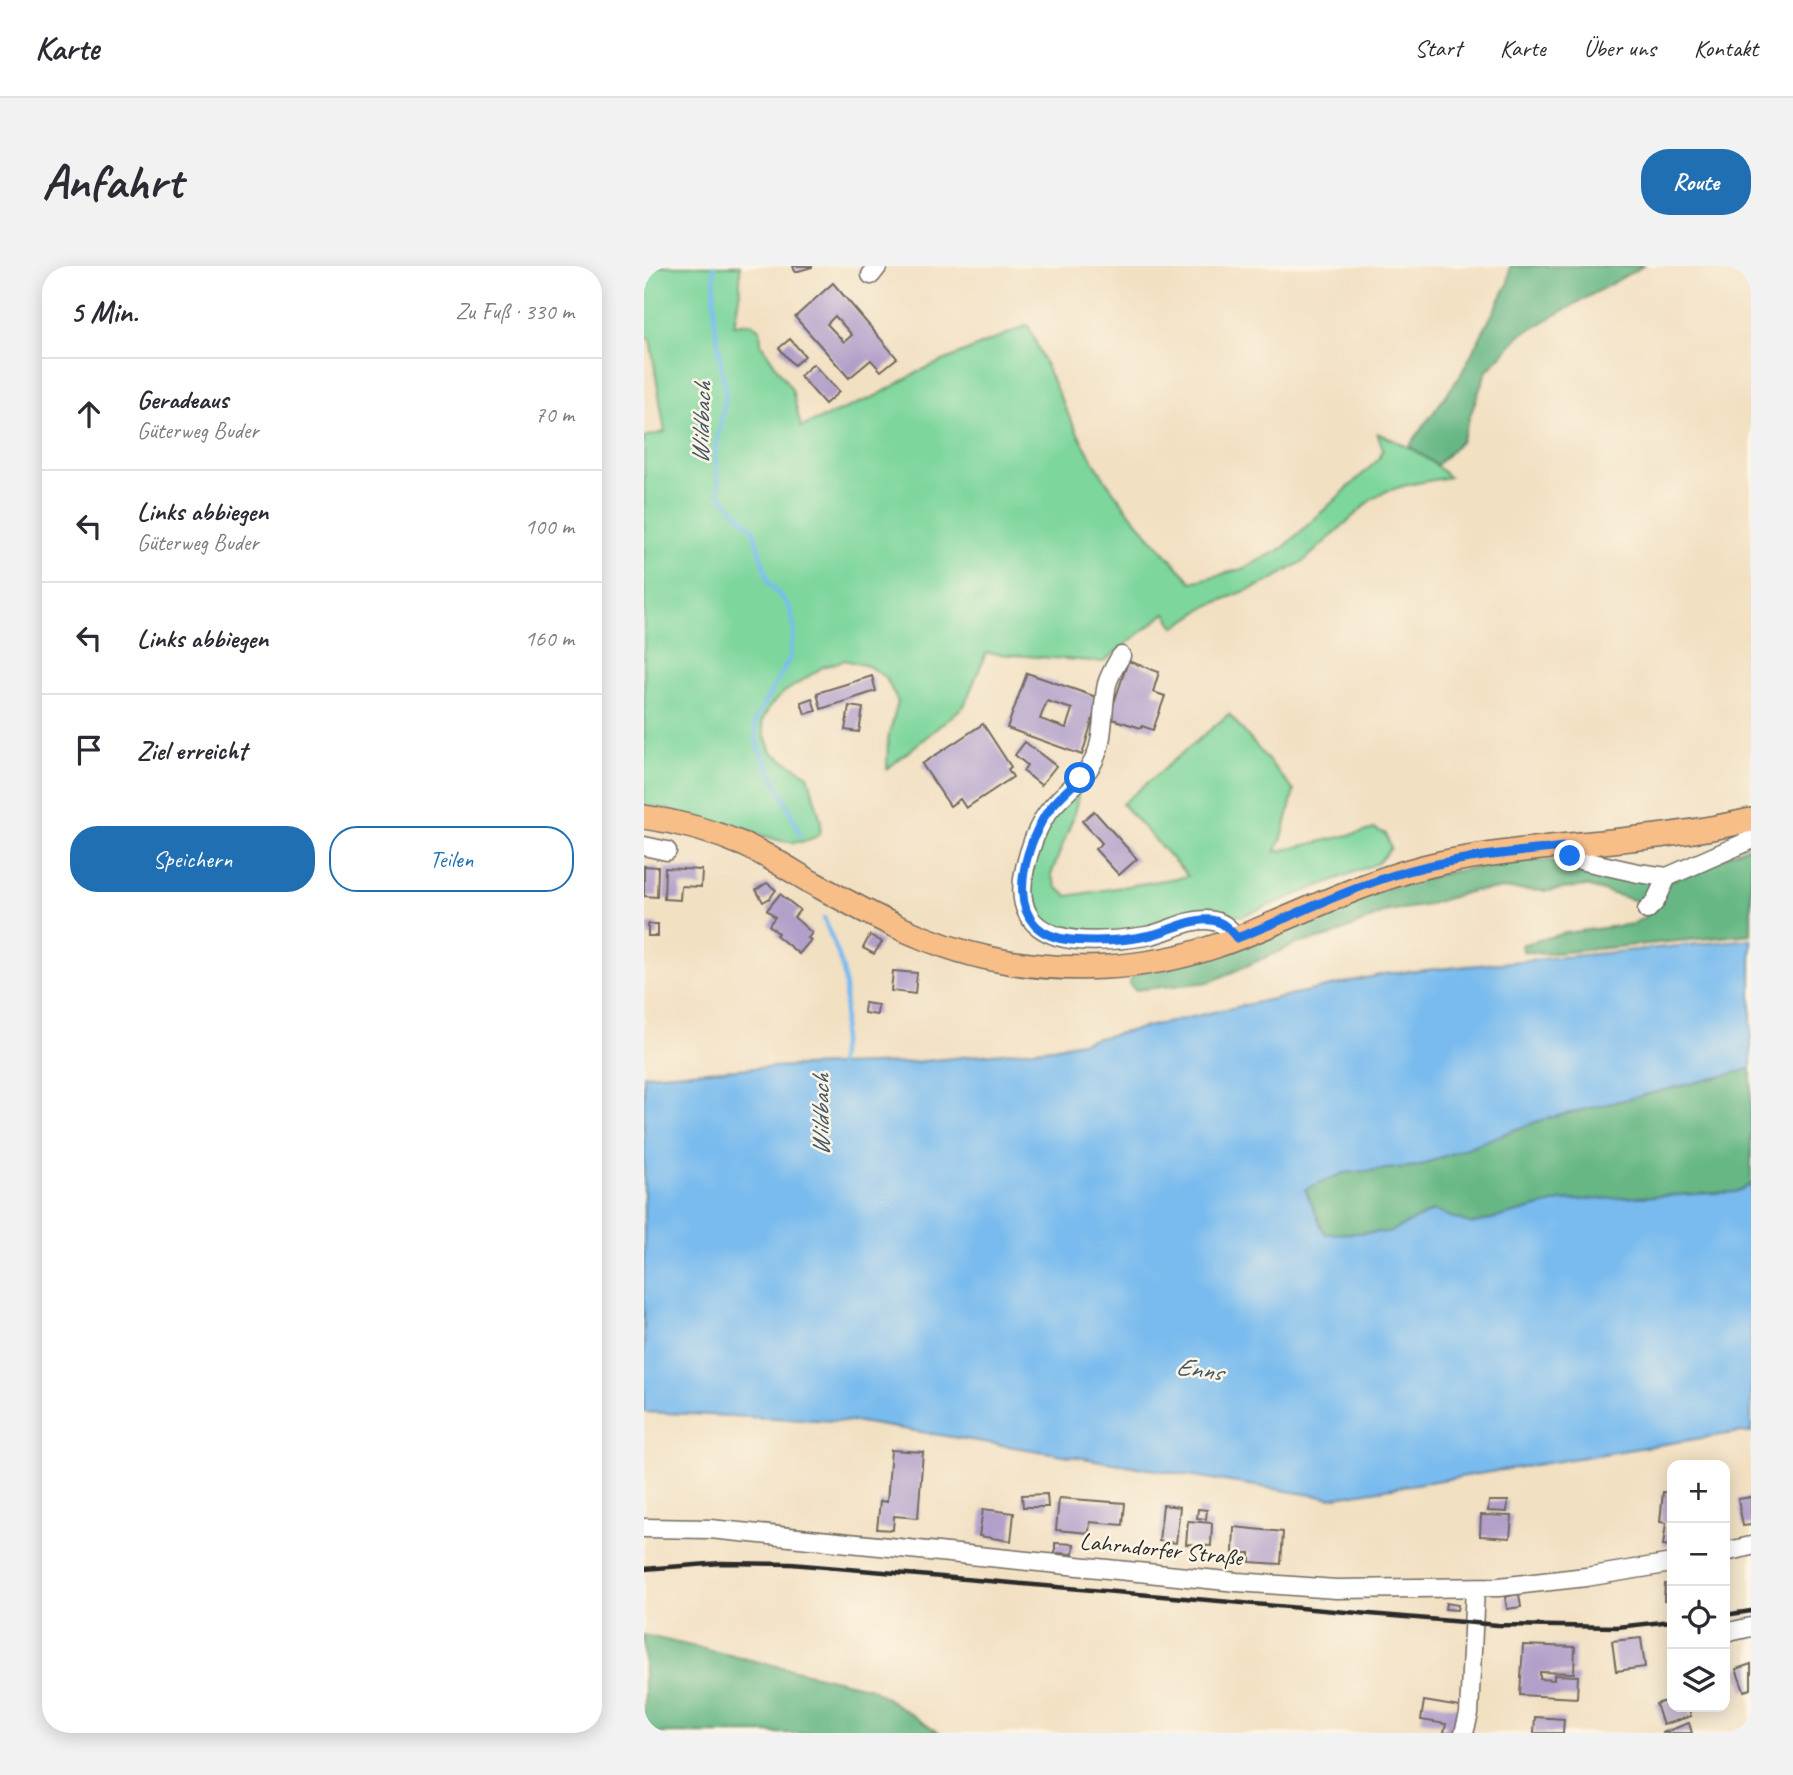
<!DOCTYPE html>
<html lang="de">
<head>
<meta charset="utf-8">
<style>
	body { margin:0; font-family:Caveat,sans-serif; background:#f2f2f3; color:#2b2b33 }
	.controls { position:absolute; right:21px; bottom:21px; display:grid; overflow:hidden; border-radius:14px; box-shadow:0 4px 18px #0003 }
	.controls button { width:63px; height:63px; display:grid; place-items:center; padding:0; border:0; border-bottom:2px solid #e1e1e2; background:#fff; color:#2b2b33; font:35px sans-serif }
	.stop { position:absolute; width:21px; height:21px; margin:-16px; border:5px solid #1a73e8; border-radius:50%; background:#fff }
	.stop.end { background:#1a73e8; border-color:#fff; box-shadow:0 2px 7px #0008 }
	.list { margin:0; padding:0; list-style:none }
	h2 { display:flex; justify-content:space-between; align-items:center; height:91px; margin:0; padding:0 28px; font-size:30px }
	h2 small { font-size:23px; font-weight:400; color:#7c7c81 }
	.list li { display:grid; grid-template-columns:46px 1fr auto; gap:21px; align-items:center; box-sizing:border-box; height:112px; padding:0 28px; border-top:2px solid #e1e1e2 }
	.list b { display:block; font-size:26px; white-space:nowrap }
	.list p { margin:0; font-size:23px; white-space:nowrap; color:#7c7c81 }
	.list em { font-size:23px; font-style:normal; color:#7c7c81 }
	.actions { display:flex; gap:14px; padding:21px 28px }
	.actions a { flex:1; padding:16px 0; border:2px solid #1f6fb2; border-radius:28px; text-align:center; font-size:24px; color:#1f6fb2 }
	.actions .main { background:#1f6fb2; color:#fff }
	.icon { flex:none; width:38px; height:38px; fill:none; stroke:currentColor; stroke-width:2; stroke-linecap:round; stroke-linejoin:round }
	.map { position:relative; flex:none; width:1107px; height:1467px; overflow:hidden; border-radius:28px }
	header { display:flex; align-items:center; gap:42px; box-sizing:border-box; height:98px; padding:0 35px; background:#fff; border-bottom:2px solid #e1e1e2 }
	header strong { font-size:33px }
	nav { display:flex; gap:38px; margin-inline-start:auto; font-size:24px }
	.intro { display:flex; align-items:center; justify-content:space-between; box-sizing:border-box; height:168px; padding:0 42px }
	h1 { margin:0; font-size:49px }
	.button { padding:18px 32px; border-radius:28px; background:#1f6fb2; color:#fff; font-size:24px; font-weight:700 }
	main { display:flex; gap:42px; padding:0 42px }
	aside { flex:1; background:#fff; border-radius:28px; box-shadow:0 4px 18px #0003 }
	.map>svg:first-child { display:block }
</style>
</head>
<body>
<header>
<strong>Karte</strong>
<nav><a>Start</a><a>Karte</a><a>Über uns</a><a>Kontakt</a></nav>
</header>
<div class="intro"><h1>Anfahrt</h1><a class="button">Route</a></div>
<main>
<aside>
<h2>5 Min.<small>Zu Fuß · 330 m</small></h2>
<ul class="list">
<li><svg class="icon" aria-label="ahead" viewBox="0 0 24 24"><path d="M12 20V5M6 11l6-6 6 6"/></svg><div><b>Geradeaus</b><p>Güterweg Buder</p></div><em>70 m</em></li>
<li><svg class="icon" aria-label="left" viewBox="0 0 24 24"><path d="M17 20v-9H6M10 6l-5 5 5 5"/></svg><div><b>Links abbiegen</b><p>Güterweg Buder</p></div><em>100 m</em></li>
<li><svg class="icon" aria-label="left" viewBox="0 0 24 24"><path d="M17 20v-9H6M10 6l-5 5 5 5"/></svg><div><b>Links abbiegen</b></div><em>160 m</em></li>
<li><svg class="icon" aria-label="arrive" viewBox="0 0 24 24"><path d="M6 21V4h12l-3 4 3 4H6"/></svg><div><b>Ziel erreicht</b></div></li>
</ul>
<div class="actions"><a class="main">Speichern</a><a>Teilen</a></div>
</aside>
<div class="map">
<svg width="1107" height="1467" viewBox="0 0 1107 1467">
	<rect width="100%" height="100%" fill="#fcf5e5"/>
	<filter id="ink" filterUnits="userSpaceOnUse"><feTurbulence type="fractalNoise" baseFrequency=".0143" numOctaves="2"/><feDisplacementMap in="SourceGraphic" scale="14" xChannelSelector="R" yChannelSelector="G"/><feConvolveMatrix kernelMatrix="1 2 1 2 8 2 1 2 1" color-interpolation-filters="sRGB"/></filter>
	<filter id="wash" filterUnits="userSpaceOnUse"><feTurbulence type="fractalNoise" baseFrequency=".00686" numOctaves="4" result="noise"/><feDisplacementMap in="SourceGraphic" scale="28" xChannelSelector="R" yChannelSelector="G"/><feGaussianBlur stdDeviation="1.57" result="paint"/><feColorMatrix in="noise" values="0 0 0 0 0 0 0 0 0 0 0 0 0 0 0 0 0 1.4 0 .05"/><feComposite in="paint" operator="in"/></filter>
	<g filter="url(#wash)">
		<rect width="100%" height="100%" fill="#f2e0c2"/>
		<!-- green -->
		<g fill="#7dd69c" stroke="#548064" stroke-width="2">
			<path d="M0,0H96V25L90,59L107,57L116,63L117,78L148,124L157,161L232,130L278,104L384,59C406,108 426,159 455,204C481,245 515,281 548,316L598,303L639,282L735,193L739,183L733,167C760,178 784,190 805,211L763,219L743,225L727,234L661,294L626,315L564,340L531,361L522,347L459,396L342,387L320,440L243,503L244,473L254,436L242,412L224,400L200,394L179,401L139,427L126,440L118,455L120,468L127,486L164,509L177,555L176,568C152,585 128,572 103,564L94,568L23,543L0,540V171L21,166L6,72L0,73Z"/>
			<polygon points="585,448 650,525 638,572 631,586 731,563 742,568 747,582 734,597 598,650 569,644 544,650 520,660 441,670 396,659 382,628 396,565 432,527 434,531 429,552 407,609 413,622 424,630 544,610 478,538"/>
		</g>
		<!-- forest -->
		<g fill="#66b784" stroke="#487158" stroke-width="2">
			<polygon points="866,0 999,0 876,69 842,106 817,175 793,199 765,180 816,110 864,18"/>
			<polygon points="1107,579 1107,668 899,688 879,685 877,679 921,667 989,658 1003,649 1023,616"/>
			<path d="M897,594L927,597L1016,616L1003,636H996L942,620L903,625L858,623L828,625L779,640L744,645L687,670L652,678L566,716L491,724L485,718L488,710C542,691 596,672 649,654C730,625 811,598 897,594Z"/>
			<polygon points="1107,803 1107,919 1092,926 917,935 828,958 789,945 746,966 680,968 661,922 700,907 774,900 897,854"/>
			<polygon points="0,1369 227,1422 295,1467 0,1467"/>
		</g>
		<!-- water -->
		<polygon fill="#79bbee" stroke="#52738c" stroke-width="2" points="1107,673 1107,803 897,854 774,900 700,907 661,923 681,968 746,966 789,945 828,958 917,935 1092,926 1107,919 1107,1167 1095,1166 686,1232 215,1156 0,1146 0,809 125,801 260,797 409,782 740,708"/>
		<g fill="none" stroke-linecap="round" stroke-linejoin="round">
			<!-- stream -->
			<g stroke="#79bbee" stroke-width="4.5">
				<polyline points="70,0 71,56 82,130 71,187 76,229 109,263 125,317 145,340 150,363 146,392 111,454 112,471 115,484 139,529 156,568"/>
				<path d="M180,652C186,670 195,686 199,704C205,735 198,770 194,802"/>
			</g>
		</g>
		<g id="blocks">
			<!-- building -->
			<g fill="#b2a0ca" fill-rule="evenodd">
				<polygon points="149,0 168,0 168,1 151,6"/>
				<path d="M189,17L253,92L237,105L227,94L205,112L151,51ZM191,50L208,69L200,76L183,58Z"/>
				<polygon points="146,73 161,90 150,99 135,82"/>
				<polygon points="169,98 195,126 181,138 156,110"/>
				<polygon points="484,395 515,406 509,426 521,430 509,464 498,460 497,462 465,452"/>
				<path d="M383,407L455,432L438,489L363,462ZM403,435L428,443L422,462L396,453Z"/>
				<polygon points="228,410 232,425 177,443 173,427"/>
				<polygon points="168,432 172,445 161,448 157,436"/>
				<polygon points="205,440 219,442 215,466 201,464"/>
				<polygon points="339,458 367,501 364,503 369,511 322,542 316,533 306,540 278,498"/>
				<polygon points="381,476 412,500 397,519 379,505 383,499 371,489"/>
				<polygon points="450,545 493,593 475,609 451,583 458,577 438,555"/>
				<polygon points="0,600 14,601 13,631 0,630"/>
				<polygon points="21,602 58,604 57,621 37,620 36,634 20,633"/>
				<polygon points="123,617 132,624 126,632 119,636 112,624"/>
				<polygon points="136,628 156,644 150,651 168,667 164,672 167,674 155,688 132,669 134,667 125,659 131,651 123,644"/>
				<rect x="4" y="658" width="10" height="12"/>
				<polygon points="226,669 238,676 230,688 219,682"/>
				<polygon points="249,705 273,707 271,728 247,725"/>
				<polygon points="221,737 234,739 233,749 220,747"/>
				<polygon points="247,1184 279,1186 274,1252 250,1250 249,1264 233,1263 236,1235 243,1236"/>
				<polygon points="1019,1226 1028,1227 1028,1280 1019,1279 1022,1257 1016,1256"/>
				<polygon points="403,1228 404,1241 379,1241 378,1229"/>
				<polygon points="1107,1231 1107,1259 1099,1260 1094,1233"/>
				<polygon points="415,1232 481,1237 479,1259 446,1256 445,1267 412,1264"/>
				<polygon points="845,1235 864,1235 863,1246 844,1245"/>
				<polygon points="519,1239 536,1241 532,1277 515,1275"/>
				<polygon points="339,1243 370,1247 367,1275 335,1270"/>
				<polygon points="554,1243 563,1244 562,1253 553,1252"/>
				<polygon points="837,1249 868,1250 866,1272 836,1270"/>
				<polygon points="544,1255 568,1257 567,1280 542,1278"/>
				<polygon points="590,1261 639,1266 637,1298 606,1296 606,1287 589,1287"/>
				<polygon points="411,1277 430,1278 429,1288 411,1287"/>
				<polygon points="1021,1318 1028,1319 1028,1335 1020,1335"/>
				<polygon points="875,1328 877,1341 863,1343 861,1331"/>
				<polygon points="802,1337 814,1339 813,1344 801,1343"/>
				<polygon points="997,1372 1001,1401 972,1405 968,1375"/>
				<polygon points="879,1379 931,1381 930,1407 896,1406 896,1413 910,1414 910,1409 934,1410 933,1432 876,1429"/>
				<polygon points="1107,1398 1107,1423 1100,1425 1092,1403"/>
				<polygon points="1028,1433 1028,1441 1044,1441 1047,1450 1019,1459 1012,1438"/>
				<polygon points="780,1435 822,1442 818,1467 800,1467 802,1458 777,1454"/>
				<polygon points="891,1451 920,1453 919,1467 890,1467"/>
				<polygon points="1045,1457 1048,1467 1018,1467"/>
			</g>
		</g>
	</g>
	<g filter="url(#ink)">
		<use href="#blocks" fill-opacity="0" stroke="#716a60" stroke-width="2"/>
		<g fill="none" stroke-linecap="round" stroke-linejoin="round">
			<!-- minor casing -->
			<g stroke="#716a60" stroke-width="21">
				<g id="minor">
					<polyline points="227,9 234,0"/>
					<path d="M477,390C472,398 466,408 463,418C457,444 462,478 446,501C433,520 412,532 400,552C391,567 385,585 381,602C362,684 446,679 502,670C522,667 542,653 563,654C578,655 584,661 593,672"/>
					<polyline points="0,580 23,585"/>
					<polyline points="920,581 931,593 994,607 1023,611 1107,574"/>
					<polyline points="1003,644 1011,636 1023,611"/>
					<polyline points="0,1262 66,1263 593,1316 692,1323 855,1321 942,1311 1028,1297"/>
					<polyline points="1081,1286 1107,1280"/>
					<polyline points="1081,1367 1107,1361"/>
					<polyline points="820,1467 825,1448 831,1322"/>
				</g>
			</g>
			<!-- major casing -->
			<g stroke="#716a60" stroke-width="26">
				<path id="major" d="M0,551C35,556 68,565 101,579C123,589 145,603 167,616C225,648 282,679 348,693C421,708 502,704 572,680C647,654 717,614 796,597C898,576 1004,578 1107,554"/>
			</g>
			<!-- minor -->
			<use href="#minor" stroke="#fff" stroke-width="18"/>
			<!-- major -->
			<use href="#major" stroke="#f7be88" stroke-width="23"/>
			<!-- rail -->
			<g stroke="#2b2b2b" stroke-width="4.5">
				<polyline points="0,1303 77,1297 147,1298 854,1359 973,1361 1028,1355"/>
				<polyline points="1081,1349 1107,1345"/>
			</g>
		</g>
	</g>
	<g fill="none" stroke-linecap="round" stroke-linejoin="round" filter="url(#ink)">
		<!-- route -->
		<path stroke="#1a73e8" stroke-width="9" d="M436,512C424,524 409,536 400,551C376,593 358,668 427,674C453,676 481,675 507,669C524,665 540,656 558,654C575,652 583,660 593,672C645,652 694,627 747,610C803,592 862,587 920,581L926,590"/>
	</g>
	<g text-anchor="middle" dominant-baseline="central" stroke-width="5" stroke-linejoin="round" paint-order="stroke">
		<!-- street labels -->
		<g font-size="24" fill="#2b2b2b" stroke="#fcf5e5">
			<text transform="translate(517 1283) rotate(6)">Lahrndorfer Straße</text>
		</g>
		<!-- water labels -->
		<g font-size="26" font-style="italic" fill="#425666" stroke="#fcf5e5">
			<text transform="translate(57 157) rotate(-88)">Wildbach</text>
			<text transform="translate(176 849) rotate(-90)">Wildbach</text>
			<text transform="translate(555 1103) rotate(8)">Enns</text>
		</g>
	</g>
</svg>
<div class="controls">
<button>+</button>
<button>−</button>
<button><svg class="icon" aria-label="locate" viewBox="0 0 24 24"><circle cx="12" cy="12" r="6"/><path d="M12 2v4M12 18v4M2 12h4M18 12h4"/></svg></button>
<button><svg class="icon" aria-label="layers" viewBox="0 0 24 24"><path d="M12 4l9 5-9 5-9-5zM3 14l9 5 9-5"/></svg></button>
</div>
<div class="stop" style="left:436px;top:512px"></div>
<div class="stop end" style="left:926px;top:590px"></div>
</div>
</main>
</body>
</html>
